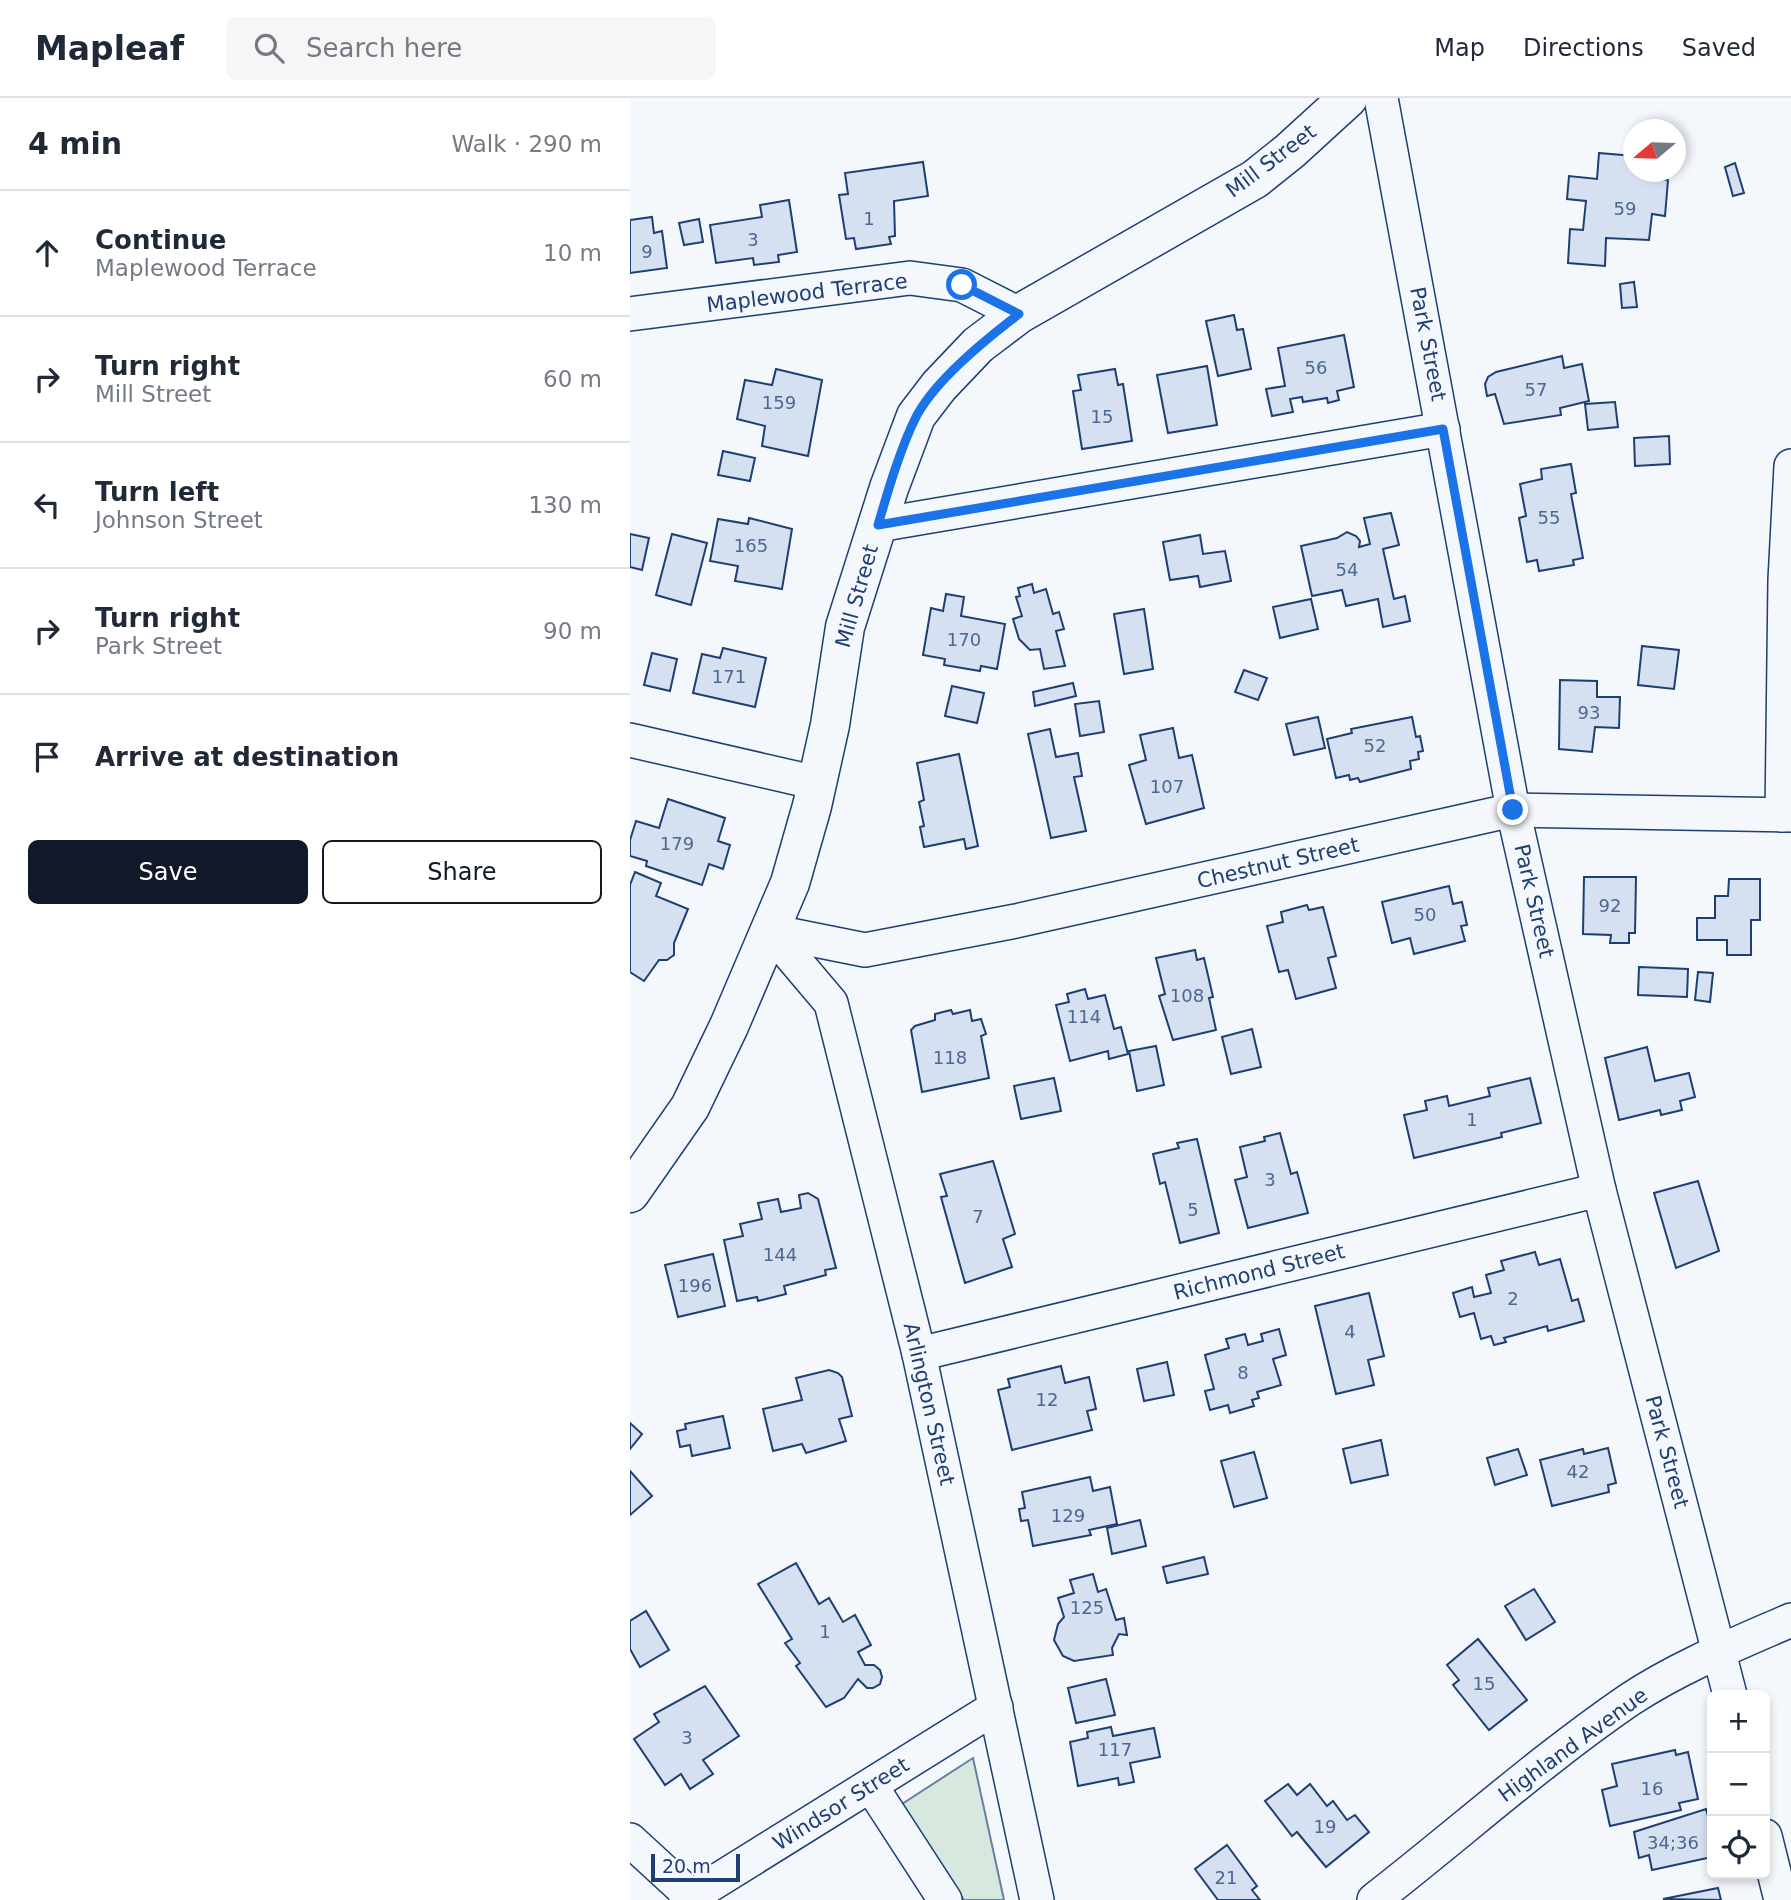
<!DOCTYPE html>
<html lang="en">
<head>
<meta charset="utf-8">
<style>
	body { margin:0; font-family:"DejaVu Sans",sans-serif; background:#f6f6f7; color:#1f2937 }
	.controls { position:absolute; right:21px; bottom:21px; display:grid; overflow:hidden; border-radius:10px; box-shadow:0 4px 10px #0003 }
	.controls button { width:63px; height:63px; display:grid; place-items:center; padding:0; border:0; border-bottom:2px solid #e0e1e3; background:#fff; color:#1f2937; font:35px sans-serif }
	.compass { position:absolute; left:993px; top:21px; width:63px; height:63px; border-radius:50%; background:#fff; box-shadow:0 4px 10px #0003; rotate:251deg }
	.scale { position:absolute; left:21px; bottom:18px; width:89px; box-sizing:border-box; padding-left:7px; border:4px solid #1d3f73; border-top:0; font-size:19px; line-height:24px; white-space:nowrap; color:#1d3f73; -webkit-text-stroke:5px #f4f7fb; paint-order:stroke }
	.stop { position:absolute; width:21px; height:21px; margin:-16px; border:5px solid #1a73e8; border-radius:50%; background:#fff }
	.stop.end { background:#1a73e8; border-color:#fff; box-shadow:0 2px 7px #0008 }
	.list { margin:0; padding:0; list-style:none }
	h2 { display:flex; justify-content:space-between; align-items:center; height:91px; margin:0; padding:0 28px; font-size:30px }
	h2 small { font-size:23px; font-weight:400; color:#747a83 }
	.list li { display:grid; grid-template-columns:46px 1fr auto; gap:21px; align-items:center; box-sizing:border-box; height:126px; padding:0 28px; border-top:2px solid #e0e1e3 }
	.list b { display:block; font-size:26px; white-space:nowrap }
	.list p { margin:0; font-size:23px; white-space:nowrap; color:#747a83 }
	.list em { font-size:23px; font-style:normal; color:#747a83 }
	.actions { display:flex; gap:14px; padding:21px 28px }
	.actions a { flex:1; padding:16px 0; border:2px solid #111827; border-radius:10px; text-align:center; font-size:24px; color:#111827 }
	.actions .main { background:#111827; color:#fff }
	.icon { flex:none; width:38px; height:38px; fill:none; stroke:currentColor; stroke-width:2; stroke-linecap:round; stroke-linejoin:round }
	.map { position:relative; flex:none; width:1161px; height:1802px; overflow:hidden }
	header { display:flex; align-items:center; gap:42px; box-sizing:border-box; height:98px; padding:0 35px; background:#fff; border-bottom:2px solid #e0e1e3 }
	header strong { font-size:33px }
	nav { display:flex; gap:38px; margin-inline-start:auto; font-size:24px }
	.search { width:490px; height:63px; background:#f6f6f7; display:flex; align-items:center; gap:18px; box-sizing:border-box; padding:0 24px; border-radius:10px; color:#747a83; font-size:26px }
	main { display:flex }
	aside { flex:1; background:#fff }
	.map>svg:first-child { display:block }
</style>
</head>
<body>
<header>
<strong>Mapleaf</strong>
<div class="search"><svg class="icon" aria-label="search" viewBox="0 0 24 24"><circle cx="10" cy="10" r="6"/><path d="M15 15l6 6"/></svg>Search here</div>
<nav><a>Map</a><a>Directions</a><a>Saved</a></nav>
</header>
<main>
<aside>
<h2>4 min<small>Walk · 290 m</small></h2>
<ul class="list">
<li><svg class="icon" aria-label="ahead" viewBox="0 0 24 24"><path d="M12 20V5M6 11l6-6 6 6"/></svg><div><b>Continue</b><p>Maplewood Terrace</p></div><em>10 m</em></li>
<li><svg class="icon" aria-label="right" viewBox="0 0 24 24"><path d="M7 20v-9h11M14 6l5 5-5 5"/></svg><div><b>Turn right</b><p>Mill Street</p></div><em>60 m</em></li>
<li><svg class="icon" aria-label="left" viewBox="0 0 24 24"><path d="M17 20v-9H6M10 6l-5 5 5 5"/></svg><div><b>Turn left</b><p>Johnson Street</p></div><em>130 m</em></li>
<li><svg class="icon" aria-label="right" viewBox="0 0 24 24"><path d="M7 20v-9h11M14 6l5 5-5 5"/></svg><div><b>Turn right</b><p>Park Street</p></div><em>90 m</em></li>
<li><svg class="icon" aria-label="arrive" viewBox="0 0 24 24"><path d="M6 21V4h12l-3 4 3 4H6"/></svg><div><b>Arrive at destination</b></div></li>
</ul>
<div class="actions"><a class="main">Save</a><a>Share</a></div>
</aside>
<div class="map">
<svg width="1161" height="1802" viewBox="0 0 1161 1802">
	<rect width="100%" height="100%" fill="#f4f7fb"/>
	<!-- green -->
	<polygon fill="#d7e8df" stroke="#687fa3" stroke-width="2" points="343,1660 374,1802 334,1802 272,1706"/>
	<!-- building -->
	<g fill="#d5e0f0" stroke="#1d3f73" stroke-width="2">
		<polygon points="969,55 1004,58 1004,74 1023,74 1022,80 1038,82 1035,118 1022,116 1019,142 976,140 975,168 938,165 940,131 953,132 956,103 937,101 939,78 967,81"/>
		<polygon points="293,64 298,98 264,103 265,138 259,139 261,146 226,151 224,140 216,141 209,97 218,96 215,75"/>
		<polygon points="1105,65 1114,95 1103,98 1095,69"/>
		<polygon points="159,102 167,154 148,157 149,164 124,167 123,160 86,165 80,127 132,119 130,107"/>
		<polygon points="22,119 24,135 32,133 37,170 0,175 0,122"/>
		<polygon points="69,121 73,144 54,147 49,125"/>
		<polygon points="1004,184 1007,209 992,210 990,186"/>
		<polygon points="604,217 607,232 613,231 621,271 588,278 576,223"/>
		<polygon points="714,237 724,289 707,293 709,302 698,305 697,300 673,304 672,299 660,301 663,314 642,318 636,291 655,288 648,250"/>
		<polygon points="932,258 934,270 952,266 959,303 930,310 931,317 874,326 865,296 857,298 855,286 858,279 866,274"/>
		<polygon points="577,268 587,327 538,335 527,277"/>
		<polygon points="146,271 192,282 178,358 132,348 135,328 107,321 115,282 142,287"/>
		<polygon points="485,271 488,287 493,286 502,343 452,351 443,293 451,292 448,277"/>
		<polygon points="985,304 988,329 958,332 955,306"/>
		<polygon points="1039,338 1040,366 1005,368 1004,340"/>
		<polygon points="93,353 125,360 120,383 88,377"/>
		<polygon points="941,366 946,395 941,396 953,460 943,462 944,467 909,473 907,462 897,464 889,420 896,418 890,386 912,381 911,371"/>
		<polygon points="761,415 769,447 753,451 764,501 775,498 780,523 753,529 748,501 716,508 712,492 682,498 671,448 707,440 717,434 726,438 730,443 729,449 740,446 734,420"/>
		<polygon points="119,420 162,431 152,491 105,483 108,468 80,463 88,421 118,426"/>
		<polygon points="0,436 19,440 12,472 0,469"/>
		<polygon points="42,436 77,445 61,507 26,497"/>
		<polygon points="570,437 573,456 595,453 601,483 570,489 568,478 540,482 533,444"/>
		<polygon points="402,486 404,495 416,491 423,516 429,514 434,531 426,533 435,568 414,571 410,551 400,552 389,541 383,521 392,518 386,499 390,498 388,490"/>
		<polygon points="316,496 334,499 331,518 375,526 367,571 351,568 350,573 314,567 315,561 293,557 301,510 313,513"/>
		<polygon points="681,501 688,531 650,540 643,509"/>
		<polygon points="514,511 523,571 494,576 484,516"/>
		<polygon points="1012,548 1049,552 1044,591 1008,587"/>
		<polygon points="93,550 136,560 125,609 63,595 72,556 90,560"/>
		<polygon points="22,555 47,561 40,593 14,587"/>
		<polygon points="614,572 637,580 628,602 605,594"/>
		<polygon points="930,582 967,583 967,599 990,599 989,630 965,629 962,654 929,651"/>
		<polygon points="443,585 446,598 405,608 403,594"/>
		<polygon points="322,588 354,595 347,625 315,618"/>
		<polygon points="469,603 474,634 450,638 445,606"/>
		<polygon points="688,619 695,650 664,657 656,626"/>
		<polygon points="782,619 786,639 790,638 793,653 788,654 789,661 780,663 781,671 730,684 728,680 720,682 719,677 706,680 697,641 722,635 721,631"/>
		<polygon points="543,630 549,660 562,657 574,710 516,726 499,667 516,662 510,637"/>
		<polygon points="420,631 426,659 448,655 452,678 444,679 456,733 421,740 398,636"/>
		<polygon points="329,656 348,748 336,751 334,741 294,749 290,729 294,728 289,704 294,702 287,665"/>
		<polygon points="38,701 95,720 88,743 100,747 93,771 79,766 72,787 16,768 17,763 0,758 0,742 6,723 29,730"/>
		<polygon points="5,774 31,785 26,798 58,811 44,845 44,857 37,862 29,862 14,883 0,874 0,787"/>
		<polygon points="954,779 1006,779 1005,835 999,835 999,845 980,845 981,837 953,836"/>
		<polygon points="1099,781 1130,781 1130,822 1121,822 1121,857 1097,857 1097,842 1067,842 1067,820 1085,820 1085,798 1098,798"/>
		<polygon points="819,788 823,806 832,804 837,827 831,828 835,843 784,856 780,840 762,845 752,804"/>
		<polygon points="677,807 679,812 693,809 706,858 698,860 706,890 666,901 658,872 649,874 637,828 653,824 651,814"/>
		<polygon points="565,852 567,862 574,860 583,899 579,900 586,932 543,942 529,898 535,896 526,860"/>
		<polygon points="1009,869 1058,871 1057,899 1008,897"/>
		<polygon points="1068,874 1083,875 1080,904 1065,902"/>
		<polygon points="455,891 458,901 475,897 484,931 491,929 498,956 479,961 478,953 440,963 426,907 439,904 437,896"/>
		<polygon points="321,912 323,916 340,912 342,923 351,921 356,936 351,938 359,980 292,994 281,932 285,928 305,922 305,916"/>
		<polygon points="622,931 631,969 601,976 592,939"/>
		<polygon points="526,948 534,987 507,993 499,953"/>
		<polygon points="1017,949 1025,983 1059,975 1065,999 1050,1003 1052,1012 1031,1017 1030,1012 989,1022 975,960"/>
		<polygon points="424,980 431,1013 391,1021 384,988"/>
		<polygon points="900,980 911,1025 871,1035 872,1039 784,1060 774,1017 797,1012 795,1003 817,998 819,1008 860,998 858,990"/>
		<polygon points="650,1035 661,1076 667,1074 678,1115 618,1130 605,1082 617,1079 610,1049 635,1043 634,1039"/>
		<polygon points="567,1041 589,1135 550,1145 535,1084 530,1086 523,1056 549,1050 547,1045"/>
		<polygon points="363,1063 385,1136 373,1141 382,1169 335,1185 311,1099 317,1098 310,1076"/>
		<polygon points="1068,1083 1089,1153 1046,1170 1024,1095"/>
		<polygon points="178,1095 188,1101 206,1170 195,1172 196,1177 154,1188 156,1196 128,1203 127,1199 107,1203 94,1142 113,1138 110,1126 132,1121 128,1105 148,1101 151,1114 171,1110 169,1097"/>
		<polygon points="905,1154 909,1167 930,1161 942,1203 948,1201 954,1223 918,1233 917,1228 874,1240 876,1244 864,1247 861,1238 851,1241 844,1215 830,1219 823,1195 842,1189 844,1199 861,1195 856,1177 874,1172 871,1163"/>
		<polygon points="83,1156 95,1208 48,1219 35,1167"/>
		<polygon points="739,1195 754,1258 738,1262 744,1287 706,1296 685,1208"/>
		<polygon points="649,1231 656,1257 643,1261 651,1287 627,1294 629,1300 622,1302 624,1308 600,1315 598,1307 580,1312 575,1293 584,1291 575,1257 599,1250 596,1241 615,1236 618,1247 633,1243 631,1236"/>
		<polygon points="537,1264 544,1297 514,1303 507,1271"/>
		<polygon points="431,1268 435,1285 459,1279 466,1311 457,1313 462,1332 382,1352 368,1292 380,1289 378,1281"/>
		<polygon points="199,1272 208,1275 212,1279 222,1318 209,1321 216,1343 176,1355 172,1346 143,1353 133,1311 172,1302 166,1280"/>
		<polygon points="93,1318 100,1350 62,1358 60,1347 50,1349 47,1333 56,1331 55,1326"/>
		<polygon points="0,1325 12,1336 0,1351"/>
		<polygon points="751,1342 758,1377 721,1385 713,1351"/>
		<polygon points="978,1350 986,1385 978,1387 979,1394 922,1408 910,1362 953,1351 954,1356"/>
		<polygon points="888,1351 897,1377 865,1387 857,1360"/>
		<polygon points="624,1354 637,1400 604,1409 591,1363"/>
		<polygon points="0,1373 22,1398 0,1417"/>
		<polygon points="460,1379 463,1393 480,1389 487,1426 459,1432 461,1437 403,1448 398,1422 391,1423 389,1411 395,1410 392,1394"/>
		<polygon points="510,1422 516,1448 482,1456 477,1430"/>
		<polygon points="574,1459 578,1476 537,1485 533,1469"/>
		<polygon points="166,1465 189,1506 199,1500 213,1524 225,1517 241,1547 228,1554 235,1567 244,1567 250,1572 252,1579 250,1586 243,1590 237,1590 228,1581 214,1600 196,1609 166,1568 170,1565 155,1545 162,1541 128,1486"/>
		<polygon points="463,1476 468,1494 476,1491 486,1522 494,1520 497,1537 489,1536 482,1550 483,1557 444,1563 433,1558 424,1542 428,1526 434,1519 428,1500 444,1495 440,1482"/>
		<polygon points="904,1491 925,1524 896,1542 875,1508"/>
		<polygon points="16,1513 39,1552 10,1569 0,1551 0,1523"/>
		<polygon points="848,1541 897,1602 859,1632 823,1587 829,1582 817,1567"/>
		<polygon points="476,1581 485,1617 446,1625 438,1590"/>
		<polygon points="75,1588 109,1638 73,1662 83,1676 60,1691 51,1676 35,1687 4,1641 29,1624 24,1616"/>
		<polygon points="481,1629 483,1638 524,1630 530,1659 500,1665 504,1684 489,1687 488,1680 448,1688 440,1644 458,1640 457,1634"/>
		<polygon points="1045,1652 1046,1657 1058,1654 1068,1701 1049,1705 1051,1712 980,1728 972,1692 987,1688 982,1666"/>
		<polygon points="658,1686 667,1697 680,1686 697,1708 703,1703 717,1722 725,1717 739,1734 696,1769 667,1734 662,1738 635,1703"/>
		<polygon points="1076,1711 1082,1732 1082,1737 1079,1738 1082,1759 1022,1772 1019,1757 1009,1760 1004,1734"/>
		<polygon points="597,1747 627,1788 622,1792 630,1802 588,1802 565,1771"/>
		<polygon points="1088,1790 1091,1802 1033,1801"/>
	</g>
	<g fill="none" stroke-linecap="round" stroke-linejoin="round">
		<!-- minor casing -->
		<g stroke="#1d3f73" stroke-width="36">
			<g id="minor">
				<polyline points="751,0 883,712 969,1092 1100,1597"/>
				<polyline points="0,216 280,180 332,187 389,216"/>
				<polyline points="248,427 813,331"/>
				<polyline points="0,642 187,685"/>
				<polyline points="1152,717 1155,482 1161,368"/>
				<polyline points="140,833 235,852 386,823 883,712 1161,717"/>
				<polyline points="140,833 201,905 289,1256 407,1802"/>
				<polyline points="289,1256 969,1092"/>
				<polyline points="241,1688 315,1802"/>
				<polyline points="1135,1738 1151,1802"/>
				<polyline points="0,1742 62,1799"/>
				<polyline points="56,1802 366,1609"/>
				<path d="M744,1802C829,1736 910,1663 999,1602C1049,1569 1106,1546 1161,1522"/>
			</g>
		</g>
		<!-- major casing -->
		<g stroke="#1d3f73" stroke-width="41">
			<polyline id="major" points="0,1095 60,1009 99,928 160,785 182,708 200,627 215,529 259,390 286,318 309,288 348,247 389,216 625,81 660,53 718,0"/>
		</g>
		<!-- minor -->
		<use href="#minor" stroke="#f4f7fb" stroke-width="33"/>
		<!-- major -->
		<use href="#major" stroke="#f4f7fb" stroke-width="38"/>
	</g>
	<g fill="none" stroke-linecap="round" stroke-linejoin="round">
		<!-- route -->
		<path stroke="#1a73e8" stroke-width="9" d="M332,187L389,216C356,241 305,282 286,319C270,351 258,393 248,427L813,331L883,712"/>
	</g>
	<g text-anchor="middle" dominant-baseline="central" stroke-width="5" stroke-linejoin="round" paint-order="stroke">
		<!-- number labels -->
		<g font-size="18" fill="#4b6792">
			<text x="995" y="110">59</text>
			<text x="239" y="120">1</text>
			<text x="123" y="141">3</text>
			<text x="17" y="153">9</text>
			<text x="686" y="269">56</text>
			<text x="906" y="291">57</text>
			<text x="149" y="304">159</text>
			<text x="472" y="318">15</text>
			<text x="919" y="419">55</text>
			<text x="121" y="447">165</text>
			<text x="717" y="471">54</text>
			<text x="334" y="541">170</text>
			<text x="99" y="578">171</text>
			<text x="959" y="614">93</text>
			<text x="745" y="647">52</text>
			<text x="537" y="688">107</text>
			<text x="47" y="745">179</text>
			<text x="980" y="807">92</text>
			<text x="795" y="816">50</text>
			<text x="557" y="897">108</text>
			<text x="454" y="918">114</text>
			<text x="320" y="959">118</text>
			<text x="842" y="1021">1</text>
			<text x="640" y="1081">3</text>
			<text x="563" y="1111">5</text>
			<text x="348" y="1118">7</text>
			<text x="150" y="1156">144</text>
			<text x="65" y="1187">196</text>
			<text x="883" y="1200">2</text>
			<text x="720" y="1233">4</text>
			<text x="613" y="1274">8</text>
			<text x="417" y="1301">12</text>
			<text x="948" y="1373">42</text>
			<text x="438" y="1417">129</text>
			<text x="457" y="1509">125</text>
			<text x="195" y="1533">1</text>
			<text x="854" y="1585">15</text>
			<text x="57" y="1639">3</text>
			<text x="485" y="1651">117</text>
			<text x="1022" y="1690">16</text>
			<text x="695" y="1728">19</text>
			<text x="1043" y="1744">34;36</text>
			<text x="596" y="1779">21</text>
		</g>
		<!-- street labels -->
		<g font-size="21" fill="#1d3f73" stroke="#f4f7fb">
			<text transform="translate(641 63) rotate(-37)">Mill Street</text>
			<text transform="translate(177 195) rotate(-7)">Maplewood Terrace</text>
			<text transform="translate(798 246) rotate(79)">Park Street</text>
			<text transform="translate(227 498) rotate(-74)">Mill Street</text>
			<text transform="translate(648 765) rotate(-13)">Chestnut Street</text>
			<text transform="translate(904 803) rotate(77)">Park Street</text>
			<text transform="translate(629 1174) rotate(-14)">Richmond Street</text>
			<text transform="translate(299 1306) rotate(77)">Arlington Street</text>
			<text transform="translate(1037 1354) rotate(75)">Park Street</text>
			<text transform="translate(943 1647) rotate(-36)">Highland Avenue</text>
			<text transform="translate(211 1706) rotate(-32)">Windsor Street</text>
		</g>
	</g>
</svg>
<div class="controls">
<button>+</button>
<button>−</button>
<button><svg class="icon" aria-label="locate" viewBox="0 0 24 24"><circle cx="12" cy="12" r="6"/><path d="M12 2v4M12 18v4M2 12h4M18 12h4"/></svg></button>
</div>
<svg class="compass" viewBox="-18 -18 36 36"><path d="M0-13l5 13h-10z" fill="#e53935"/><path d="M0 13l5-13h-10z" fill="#747a83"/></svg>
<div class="scale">20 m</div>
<div class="stop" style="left:332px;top:187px"></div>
<div class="stop end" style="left:883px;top:712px"></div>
</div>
</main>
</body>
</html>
